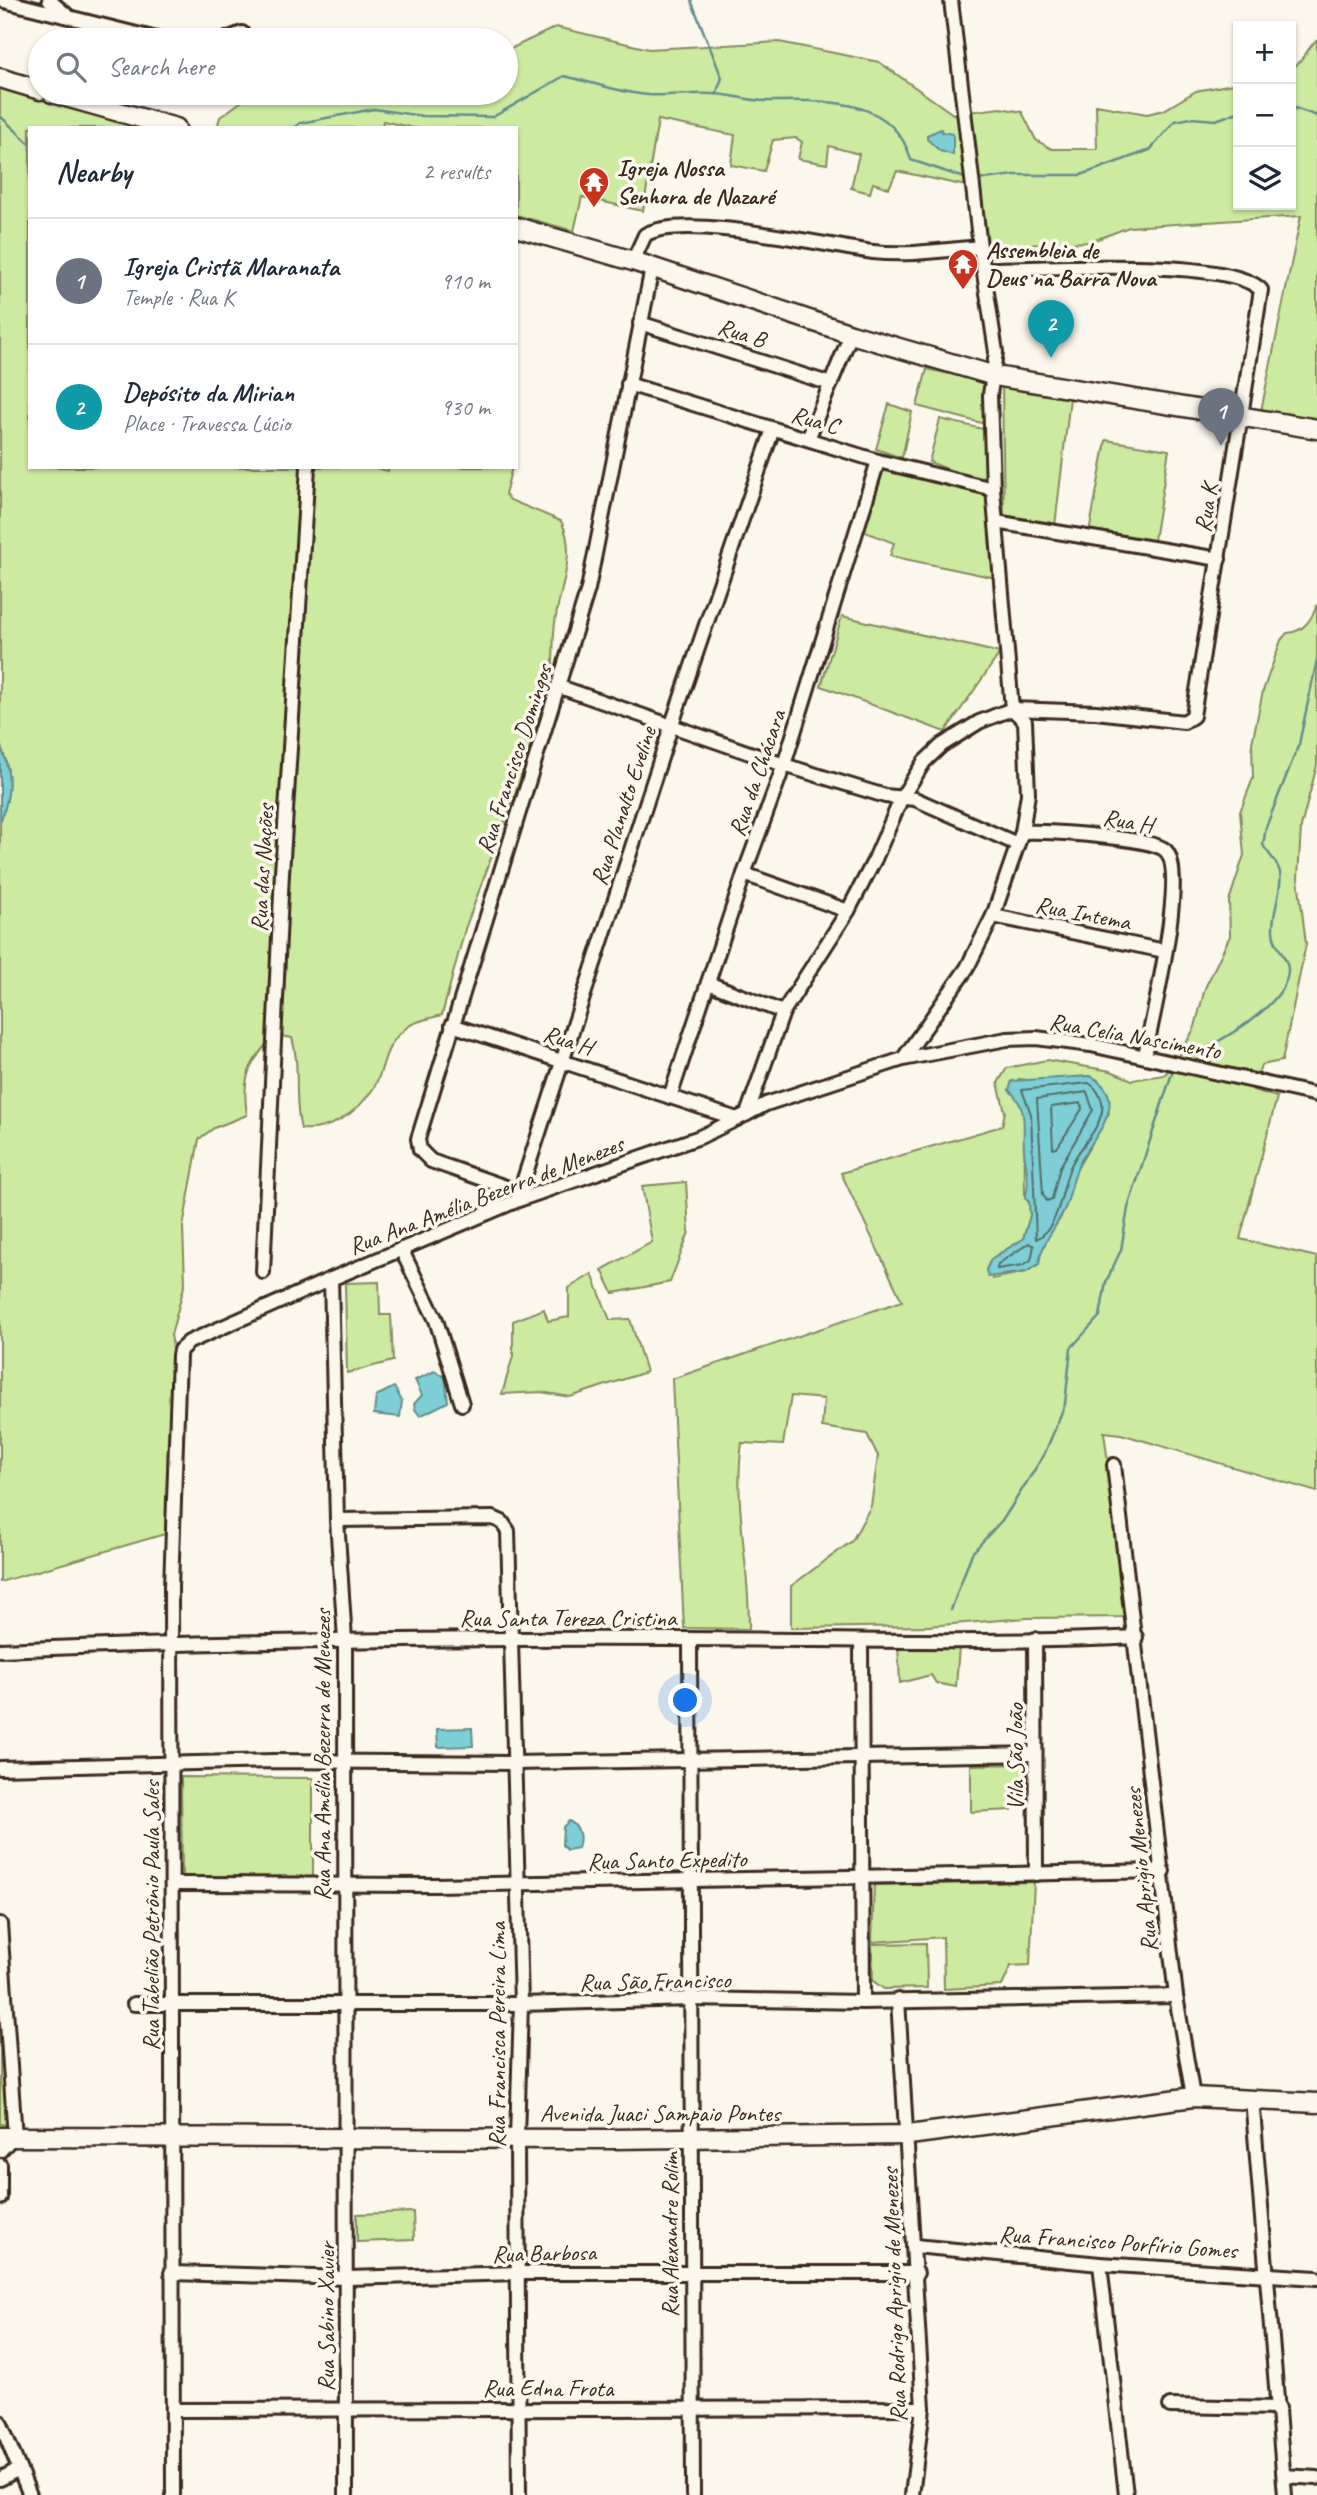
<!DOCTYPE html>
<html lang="en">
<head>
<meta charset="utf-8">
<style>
	body { margin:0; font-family:Caveat,sans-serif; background:#f2f2f3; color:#1f2937 }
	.controls { position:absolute; right:21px; top:21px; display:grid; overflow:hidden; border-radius:0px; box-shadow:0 2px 5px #0004 }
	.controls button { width:63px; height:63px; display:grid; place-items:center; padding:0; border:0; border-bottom:2px solid #e0e1e3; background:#fff; color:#1f2937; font:35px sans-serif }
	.you { position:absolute; left:686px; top:1701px; width:24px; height:24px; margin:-18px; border:5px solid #fff; border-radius:50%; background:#1a73e8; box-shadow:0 0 0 10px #1a73e833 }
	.badge { display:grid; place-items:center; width:46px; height:46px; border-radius:50%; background:#d93025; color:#fff; font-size:23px; font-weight:700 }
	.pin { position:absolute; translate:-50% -58px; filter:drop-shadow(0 2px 4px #0008) }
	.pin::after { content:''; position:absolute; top:37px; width:24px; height:21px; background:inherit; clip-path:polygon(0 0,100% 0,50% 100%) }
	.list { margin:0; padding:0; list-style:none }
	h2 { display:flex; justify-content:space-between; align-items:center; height:91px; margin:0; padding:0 28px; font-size:30px }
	h2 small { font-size:23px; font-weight:400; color:#747a83 }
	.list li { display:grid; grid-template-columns:46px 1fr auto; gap:21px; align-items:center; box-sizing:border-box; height:126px; padding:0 28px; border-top:2px solid #e0e1e3 }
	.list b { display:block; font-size:26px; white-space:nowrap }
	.list p { margin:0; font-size:23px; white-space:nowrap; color:#747a83 }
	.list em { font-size:23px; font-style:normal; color:#747a83 }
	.icon { flex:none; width:38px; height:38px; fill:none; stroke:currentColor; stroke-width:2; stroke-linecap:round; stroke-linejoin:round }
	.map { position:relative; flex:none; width:1317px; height:2495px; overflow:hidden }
	.search { position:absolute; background:#fff; box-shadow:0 2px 5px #0004; left:28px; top:28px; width:490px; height:77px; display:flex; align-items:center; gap:18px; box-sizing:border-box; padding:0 24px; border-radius:38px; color:#747a83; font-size:26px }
	.panel { position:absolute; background:#fff; box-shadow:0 2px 5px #0004; left:28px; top:126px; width:490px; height:343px; border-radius:0px }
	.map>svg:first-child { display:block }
</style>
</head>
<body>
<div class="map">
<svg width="1317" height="2495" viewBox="0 0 1317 2495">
	<rect width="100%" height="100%" fill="#fbf7ec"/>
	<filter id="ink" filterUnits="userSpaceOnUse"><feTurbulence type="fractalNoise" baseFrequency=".0143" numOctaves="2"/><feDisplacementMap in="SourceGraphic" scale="14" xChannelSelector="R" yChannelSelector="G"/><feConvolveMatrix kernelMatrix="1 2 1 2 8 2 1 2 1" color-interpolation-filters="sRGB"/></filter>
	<g filter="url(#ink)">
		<!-- green -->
		<g fill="#cdeaa1" stroke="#848a60" stroke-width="2" fill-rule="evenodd">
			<path d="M556,27L649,49L779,42L879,62L953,114L1000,108L1022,112L1036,140L1052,149H1097L1096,105L1147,114L1164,110L1196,91L1238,83V205H1291V68C1304,63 1306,48 1317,40V421L1261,411L1301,216L1129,227L1090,242L984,247L975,188L897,171L889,188L873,183L870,193L851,188L859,154L829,146L827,164L798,159L802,142L796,138L773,140L764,171L731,165L735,135L658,120L643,211L582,197L574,231L516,215V128H413L383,121L382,128H217L220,117L253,93H506V51Z"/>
			<path d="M0,88L146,128H30V467H370L388,471V467H512L505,494L510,500L561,521C578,554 559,588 555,623C552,642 555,660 551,678L520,780L465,929L442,1015C431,1018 414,1021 406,1028C380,1050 387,1066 373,1089C357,1113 329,1132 301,1129C293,1099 301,1068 292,1038L274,1035C250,1063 241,1076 247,1115L214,1128L199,1139L183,1227L185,1283L171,1335L174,1353L165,1534L0,1582V822C11,795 12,772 0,745Z"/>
			<polygon points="927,369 986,382 985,424 917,406"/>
			<polygon points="1002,386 1070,398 1055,526 1004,518"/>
			<polygon points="889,404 912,412 902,458 876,449"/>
			<polygon points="940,419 987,430 990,485 929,462"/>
			<polygon points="1106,440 1169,450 1153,546 1088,538"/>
			<polygon points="880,465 989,492 996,578 890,556 894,543 863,531"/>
			<path d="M1317,605V765L1301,827L1298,878L1306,944L1282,1061L1261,1065L1253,1090L1277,1097L1240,1239L1317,1257V1492L1121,1434L1104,1432L1128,1617L1027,1618L928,1626L791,1628V1586L852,1541L871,1506L878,1456L867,1434L822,1427L824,1399L791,1396L783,1445L742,1443C733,1505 750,1566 749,1629L684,1628L672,1379L902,1301L841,1173L1002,1126L1005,1112L998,1083L1007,1068L1047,1060L1111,1071L1132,1080L1164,1075L1174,1065L1195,1027L1205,988L1230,936L1229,901L1244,855L1240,812L1253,778L1252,743L1263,691L1281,640L1287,633C1304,632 1311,620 1317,605ZM1090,1076L1098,1080L1109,1113L1074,1174L1061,1217L1041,1248L1039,1264L1026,1272L993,1279L986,1270L991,1259L1023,1239L1030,1216L1029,1202L1025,1198L1024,1114L1020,1101L1009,1090L1019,1079L1038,1081Z"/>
			<polygon points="842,616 1000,653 945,732 821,686"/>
			<polygon points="686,1182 689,1232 670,1282 613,1293 602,1270 652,1242 642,1186"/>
			<polygon points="592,1274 610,1320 630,1319 646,1372 570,1397 541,1392 502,1394 513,1356 513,1321 544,1309 548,1321 569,1317 569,1288"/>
			<polygon points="379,1282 380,1315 391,1315 393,1361 347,1373 345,1283"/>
			<polygon points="898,1645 959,1646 956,1687 936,1683 931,1675 900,1683"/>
			<polygon points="1028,1764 1030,1796 1018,1798 1012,1810 971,1812 971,1765"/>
			<polygon points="181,1777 313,1778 313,1878 182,1878"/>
			<polygon points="1034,1882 1030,1965 1011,1966 1002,1986 944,1989 943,1937 872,1942 874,1885"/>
			<polygon points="926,1943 927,1988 884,1989 873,1981 872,1944"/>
			<polygon points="0,1999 11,2125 0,2124"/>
			<polygon points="413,2212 414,2240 357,2242 357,2214"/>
		</g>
		<!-- water -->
		<g fill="#7dcfd5" stroke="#638d8c" stroke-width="2">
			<polygon points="941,129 942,132 953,134 953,155 940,151 927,139 927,135"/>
			<path d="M0,745C12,772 11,795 0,822Z"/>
			<path d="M1090,1076C1134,1099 1092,1138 1079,1164C1073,1177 1071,1192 1066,1206C1057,1226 1041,1243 1039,1264L1026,1272L988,1277L986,1270L991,1259L1023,1239L1030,1216L1029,1202L1025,1198C1030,1185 1027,1172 1025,1159C1020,1132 1032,1111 1009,1090L1012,1081Z"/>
			<polygon points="435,1371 445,1377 448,1402 420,1416 415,1409 414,1404 422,1395 415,1380"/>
			<polygon points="394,1387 402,1401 400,1417 374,1414 376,1396"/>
			<polygon points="472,1728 473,1746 438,1747 437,1729"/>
			<path d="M569,1821C579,1826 582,1838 578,1848L567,1850L562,1845L563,1827Z"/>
		</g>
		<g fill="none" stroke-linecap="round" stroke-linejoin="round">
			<!-- shore -->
			<g stroke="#556c67" stroke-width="2">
				<path d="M1089,1083C1098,1089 1104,1101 1102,1111C1098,1134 1074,1151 1068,1173C1062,1192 1057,1231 1036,1239L1031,1114L1022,1090Z"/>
				<polygon points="1087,1092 1093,1110 1060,1167 1052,1199 1047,1201 1043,1194 1037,1099"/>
				<polygon points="1081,1103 1082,1109 1057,1148 1053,1149 1051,1107"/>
				<polygon points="1029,1243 1034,1246 1031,1260 1023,1265 997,1269 998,1264"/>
			</g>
			<!-- stream -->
			<g stroke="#638d8c" stroke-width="2.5">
				<polyline points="691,0 722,78 716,94"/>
				<polyline points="1291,113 1295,108 1317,116"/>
				<polyline points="0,116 30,144"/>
				<path d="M294,128L300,123L374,109L422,116L493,117L564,76C591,82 621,93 648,95C670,96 692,93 713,94C731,94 748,101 766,101C820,101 893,94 911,160L968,179"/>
				<polyline points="978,180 1014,175 1081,175 1150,150 1175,121 1191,118 1216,120 1238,112"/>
				<path d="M1188,1058C1216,1043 1289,1006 1288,969C1288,956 1273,946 1273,931C1272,912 1283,890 1280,872C1278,863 1267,852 1263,845L1266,827L1299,744L1317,660"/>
				<polyline points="951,1610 972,1553 1004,1518 1044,1455 1055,1429 1065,1404 1071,1348 1100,1316 1106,1282 1121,1250 1128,1208 1173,1070"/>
			</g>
			<!-- street casing -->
			<g stroke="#3b2a1e" stroke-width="18">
				<g id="street">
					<polyline points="0,0 161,40"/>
					<polyline points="49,0 68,16"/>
					<polyline points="951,0 980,247 996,352 990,395 993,489 1012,709"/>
					<polyline points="224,40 242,33"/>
					<path d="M633,261L645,235C680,212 828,246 873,252C908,256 945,250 980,247"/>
					<polyline points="640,323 831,384"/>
					<polyline points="628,384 878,461 993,489"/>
					<polyline points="808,439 851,334"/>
					<polyline points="996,522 1219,559"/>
					<polyline points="560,687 784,765 885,796 915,799 1017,844"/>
					<path d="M1022,832C1044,831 1151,837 1165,850C1189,871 1151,1022 1145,1056"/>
					<polyline points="744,874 848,911"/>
					<polyline points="993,916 1165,951"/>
					<polyline points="708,983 783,1012"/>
					<polyline points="452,1025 737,1119"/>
					<polyline points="903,1059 1007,1039 1036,1038 1091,1045 1317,1095"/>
					<polyline points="670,1097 744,874 784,765 878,461"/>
					<polyline points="747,1114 766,1104 903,1059 967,968 993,916 1022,832 1028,794 1025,721 1012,709"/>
					<polyline points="520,1192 431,1161 420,1150 418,1139 588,589 652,268"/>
					<polyline points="521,1199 524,1179 671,727 773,429"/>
					<polyline points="401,1249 436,1320 462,1404"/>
					<polyline points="263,1272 282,873 308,467"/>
					<polyline points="1114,1465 1176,1996 1193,2097"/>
					<polyline points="337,1520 493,1518 502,1522 508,1531 521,2004 517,2138 519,2495"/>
					<polyline points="690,1639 693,2495"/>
					<polyline points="1035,1639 1036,1874"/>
					<polyline points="861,1641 863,2002"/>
					<path d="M0,1650C226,1641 453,1638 679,1639C832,1639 984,1645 1136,1637"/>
					<polyline points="0,1768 272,1761 513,1763 1035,1754"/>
					<polyline points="172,1884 434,1885 1163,1871"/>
					<polyline points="0,1924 15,2137"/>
					<polyline points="898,2000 923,2408 912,2495"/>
					<polyline points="134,2004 521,2004 691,1999 863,2002 1176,1996"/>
					<polyline points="1252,2098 1285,2495"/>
					<polyline points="0,2151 13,2137"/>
					<polyline points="0,2165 0,2198"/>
					<polyline points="915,2246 1100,2264 1317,2278"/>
					<polyline points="1100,2264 1126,2495"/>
					<polyline points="171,2273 348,2278 518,2273 917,2273"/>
					<polyline points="1170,2406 1279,2408"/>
					<polyline points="173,2410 923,2408"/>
					<polyline points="0,2422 30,2495"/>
					<polyline points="1284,2476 1317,2478"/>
					<polyline points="0,2479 19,2469"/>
					<polyline points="173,2495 171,1587 179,1356 180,1350 189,1342 331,1279"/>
					<path d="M346,2495L345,1640L337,1520L331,1279L521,1199L700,1137L747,1114L783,1012L848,911L875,859L902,797L924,762L942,745L979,722L1012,709L1096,712L1184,722L1193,716L1261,290C1230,256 1035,269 984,269"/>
				</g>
			</g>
			<!-- secondary casing -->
			<g stroke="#3b2a1e" stroke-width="23">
				<g id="secondary">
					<polyline points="0,78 40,90"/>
					<polyline points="52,93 176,128"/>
					<polyline points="516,227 633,261 851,334 995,376 1317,429"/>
					<polyline points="0,2137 613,2139 909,2135 1193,2097 1317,2103"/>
				</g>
			</g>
			<!-- street -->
			<use href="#street" stroke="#fbf7ec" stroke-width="12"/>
			<!-- secondary -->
			<use href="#secondary" stroke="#fbf7ec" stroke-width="18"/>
		</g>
	</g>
	<!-- icons -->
	<defs>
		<g id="temple-pin" transform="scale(1.575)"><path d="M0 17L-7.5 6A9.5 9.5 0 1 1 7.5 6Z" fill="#c8321e" stroke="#fbf7ec"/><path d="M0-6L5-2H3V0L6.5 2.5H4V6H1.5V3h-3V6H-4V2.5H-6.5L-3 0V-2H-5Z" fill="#fff"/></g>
	</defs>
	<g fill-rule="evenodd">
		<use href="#temple-pin" x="594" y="182"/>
		<use href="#temple-pin" x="963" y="264"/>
	</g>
	<g text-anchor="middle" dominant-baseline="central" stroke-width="7" stroke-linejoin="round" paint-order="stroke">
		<!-- poi labels -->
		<g font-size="24" font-weight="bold" fill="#3b2a1e" stroke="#fbf7ec" text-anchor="start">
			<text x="617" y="168">Igreja Nossa<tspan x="617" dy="28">Senhora de Nazaré</tspan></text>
			<text x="986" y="250">Assembleia de<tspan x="986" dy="28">Deus na Barra Nova</tspan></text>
		</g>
		<!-- street labels -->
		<g font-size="24" fill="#3b2a1e" stroke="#fbf7ec">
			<text transform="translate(742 333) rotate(18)">Rua B</text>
			<text transform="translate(815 420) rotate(16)">Rua C</text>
			<text transform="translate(1206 508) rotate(-81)">Rua K</text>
			<text transform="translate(514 759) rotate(-72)">Rua Francisco Domingos</text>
			<text transform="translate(757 773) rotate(-71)">Rua da Chácara</text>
			<text transform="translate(623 806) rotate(-72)">Rua Planalto Eveline</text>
			<text transform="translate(1128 821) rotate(10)">Rua H</text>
			<text transform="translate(262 868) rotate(-87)">Rua das Nações</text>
			<text transform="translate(1083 913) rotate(11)">Rua Intema</text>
			<text transform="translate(1135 1036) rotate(10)">Rua Celia Nascimento</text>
			<text transform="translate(568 1040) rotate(18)">Rua H</text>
			<text transform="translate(486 1195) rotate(-21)">Rua Ana Amélia Bezerra de Menezes</text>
			<text x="568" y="1618">Rua Santa Tereza Cristina</text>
			<text transform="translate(322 1755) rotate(-90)">Rua Ana Amélia Bezerra de Menezes</text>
			<text transform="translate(1015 1757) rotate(-90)">Vila São João</text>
			<text transform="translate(667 1860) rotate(-1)">Rua Santo Expedito</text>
			<text transform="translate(1141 1870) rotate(-96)">Rua Aprigio Menezes</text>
			<text transform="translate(151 1916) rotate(-90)">Rua Tabelião Petrônio Paula Sales</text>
			<text transform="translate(655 1981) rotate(-1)">Rua São Francisco</text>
			<text transform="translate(497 2035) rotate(-90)">Rua Francisca Pereira Lima</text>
			<text x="660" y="2113">Avenida Juaci Sampaio Pontes</text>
			<text transform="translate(670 2235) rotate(-90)">Rua Alexandre Rolim</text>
			<text transform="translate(1118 2242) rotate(4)">Rua Francisco Porfírio Gomes</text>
			<text transform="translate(544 2253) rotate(-1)">Rua Barbosa</text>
			<text transform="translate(894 2295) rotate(-92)">Rua Rodrigo Aprigio de Menezes</text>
			<text transform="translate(326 2317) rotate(-90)">Rua Sabino Xavier</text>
			<text x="548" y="2388">Rua Edna Frota</text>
		</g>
	</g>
</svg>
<div class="controls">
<button>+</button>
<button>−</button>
<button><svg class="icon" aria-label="layers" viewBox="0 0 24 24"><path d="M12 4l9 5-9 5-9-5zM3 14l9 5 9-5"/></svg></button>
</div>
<div class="you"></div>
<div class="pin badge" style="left:1221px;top:446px;background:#6b7280">1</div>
<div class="pin badge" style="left:1051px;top:358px;background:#0f9aa8">2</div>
<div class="search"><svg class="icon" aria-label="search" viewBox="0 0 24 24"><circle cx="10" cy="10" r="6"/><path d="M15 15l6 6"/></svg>Search here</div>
<section class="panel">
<h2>Nearby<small>2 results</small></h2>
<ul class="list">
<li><span class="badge" style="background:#6b7280">1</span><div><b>Igreja Cristã Maranata</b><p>Temple · Rua K</p></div><em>910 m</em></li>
<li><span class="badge" style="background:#0f9aa8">2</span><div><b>Depósito da Mirian</b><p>Place · Travessa Lúcio</p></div><em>930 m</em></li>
</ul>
</section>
</div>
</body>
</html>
